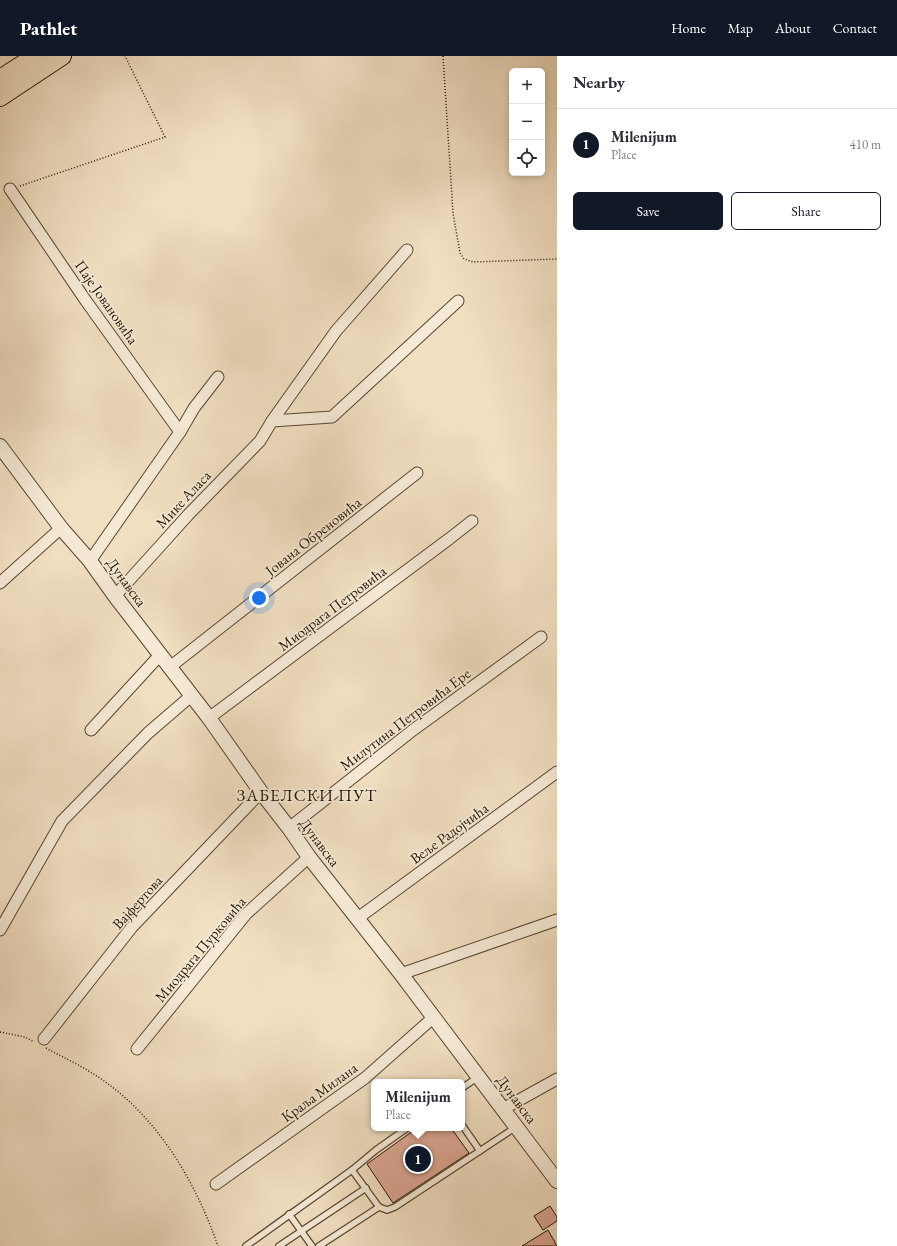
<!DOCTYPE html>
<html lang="en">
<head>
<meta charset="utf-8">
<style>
	body { margin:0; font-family:"EB Garamond",serif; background:#f7f7f7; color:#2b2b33 }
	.controls { position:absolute; right:12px; top:12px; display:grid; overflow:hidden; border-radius:6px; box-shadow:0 2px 6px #0003 }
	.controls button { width:36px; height:36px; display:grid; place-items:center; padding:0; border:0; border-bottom:1px solid #e1e1e2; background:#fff; color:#2b2b33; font:20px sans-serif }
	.you { position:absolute; left:259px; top:542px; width:14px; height:14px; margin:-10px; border:3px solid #fff; border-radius:50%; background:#1a73e8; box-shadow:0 0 0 6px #1a73e833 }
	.badge { display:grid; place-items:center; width:26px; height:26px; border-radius:50%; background:#111827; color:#fff; font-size:13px; font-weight:700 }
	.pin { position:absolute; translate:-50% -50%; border:2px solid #fff; box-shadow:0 1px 4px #0006 }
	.popup { position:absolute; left:371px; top:1023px; width:94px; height:52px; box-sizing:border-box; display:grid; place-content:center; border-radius:6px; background:#fff; filter:drop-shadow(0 1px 3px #0005); font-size:13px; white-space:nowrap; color:#7c7c81 }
	.popup b { font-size:15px; color:#2b2b33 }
	.popup::after { content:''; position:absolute; left:50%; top:100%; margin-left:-8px; border:8px solid transparent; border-top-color:#fff }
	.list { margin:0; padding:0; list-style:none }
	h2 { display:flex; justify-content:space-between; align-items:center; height:52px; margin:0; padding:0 16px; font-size:17px }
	h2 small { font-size:13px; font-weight:400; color:#7c7c81 }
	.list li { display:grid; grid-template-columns:26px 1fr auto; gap:12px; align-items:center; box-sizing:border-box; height:72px; padding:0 16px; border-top:1px solid #e1e1e2 }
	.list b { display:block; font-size:15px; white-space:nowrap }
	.list p { margin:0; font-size:13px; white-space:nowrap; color:#7c7c81 }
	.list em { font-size:13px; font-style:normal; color:#7c7c81 }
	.actions { display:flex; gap:8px; padding:12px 16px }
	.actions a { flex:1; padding:9px 0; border:1px solid #111827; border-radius:6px; text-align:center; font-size:14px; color:#111827 }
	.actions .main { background:#111827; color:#fff }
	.icon { flex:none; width:22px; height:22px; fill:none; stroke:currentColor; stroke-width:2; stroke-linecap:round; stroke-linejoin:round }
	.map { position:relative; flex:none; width:557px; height:1190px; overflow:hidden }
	header { display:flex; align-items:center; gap:24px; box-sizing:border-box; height:56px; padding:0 20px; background:#111827; color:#fff }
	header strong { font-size:19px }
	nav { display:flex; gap:22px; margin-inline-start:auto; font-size:14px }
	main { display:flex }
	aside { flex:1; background:#fff }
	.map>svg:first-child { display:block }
</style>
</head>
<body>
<header>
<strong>Pathlet</strong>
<nav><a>Home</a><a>Map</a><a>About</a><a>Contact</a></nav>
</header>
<main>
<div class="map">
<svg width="557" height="1190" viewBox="0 0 557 1190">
	<rect width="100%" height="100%" fill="#f1dfc2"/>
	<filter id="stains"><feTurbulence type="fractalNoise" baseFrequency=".005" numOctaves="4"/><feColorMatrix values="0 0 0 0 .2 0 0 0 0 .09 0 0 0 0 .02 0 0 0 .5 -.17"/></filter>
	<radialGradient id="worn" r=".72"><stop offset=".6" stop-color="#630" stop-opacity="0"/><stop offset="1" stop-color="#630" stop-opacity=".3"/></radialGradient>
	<!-- building -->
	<g fill="#dca694" stroke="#261601">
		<polygon points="417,1072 451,1072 469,1097 393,1147 367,1108"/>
		<polygon points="550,1150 557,1161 557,1165 543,1174 534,1160"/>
		<polygon points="548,1174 557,1190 522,1190"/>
	</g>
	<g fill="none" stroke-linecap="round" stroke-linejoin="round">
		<!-- service casing -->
		<g stroke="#594831" stroke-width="8">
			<g id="service">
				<polyline points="462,1032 478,1021"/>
				<polyline points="462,1069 480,1095"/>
				<polyline points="352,1114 379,1151"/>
				<polyline points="289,1158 312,1190"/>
				<polyline points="246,1190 352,1114 376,1094 407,1072"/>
				<polyline points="279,1190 366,1132"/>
				<polyline points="319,1190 379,1151 387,1154 395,1151 516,1071"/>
			</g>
		</g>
		<!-- minor casing -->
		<g stroke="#594831" stroke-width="13">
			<g id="minor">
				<polyline points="10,133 86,245 180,376"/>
				<polyline points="272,365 332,361 458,245"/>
				<polyline points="90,505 180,376 194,352 218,321"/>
				<polyline points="0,527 61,472"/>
				<polyline points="115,540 188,459 260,385 272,365 336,275 407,194"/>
				<polyline points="170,611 417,417"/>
				<polyline points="209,662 449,483 472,465"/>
				<polyline points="91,674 160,599"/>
				<polyline points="289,772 413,674 541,581"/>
				<polyline points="358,862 557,716"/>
				<polyline points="0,874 62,765 148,677 191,640"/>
				<polyline points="401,918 557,864"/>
				<polyline points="44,983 132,871 261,736"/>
				<polyline points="137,993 246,858 309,801"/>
				<polyline points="503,1053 557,1023"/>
				<polyline points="216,1128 365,1022 434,961"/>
			</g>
		</g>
		<!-- tertiary casing -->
		<g stroke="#594831" stroke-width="16">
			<polyline id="tertiary" points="0,390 61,472 90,505 115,540 209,662 261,736 289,772 309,801 401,918 557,1125"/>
		</g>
		<!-- trunk casing -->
		<g stroke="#261601" stroke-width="20">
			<g id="trunk">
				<polyline points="0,23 36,0"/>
				<polyline points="0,41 62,0"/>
			</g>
		</g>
		<!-- path -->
		<g stroke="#261601" stroke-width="1.5" stroke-dasharray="1 2" stroke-linecap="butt">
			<polyline points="443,0 453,157 460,197 464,203 473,206 557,203"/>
			<polyline points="20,130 165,81 125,0"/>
			<polyline points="0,976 25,981 34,986"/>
			<path d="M46,992C62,1001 78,1008 92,1017C155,1056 194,1122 218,1190"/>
		</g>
		<!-- service -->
		<use href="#service" stroke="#f6ead7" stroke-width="5.5"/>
		<!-- minor -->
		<use href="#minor" stroke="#f6ead7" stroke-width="11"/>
		<!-- tertiary -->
		<use href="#tertiary" stroke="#f6ead7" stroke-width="14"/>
		<!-- trunk -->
		<use href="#trunk" stroke="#f1dfc2" stroke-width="18"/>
	</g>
	<g text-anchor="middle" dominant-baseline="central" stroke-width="3.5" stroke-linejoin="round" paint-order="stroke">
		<!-- street labels -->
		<g font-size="15" fill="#261601" stroke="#f6ead7">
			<text transform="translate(107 246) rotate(55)">Паје Јовановића</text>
			<text transform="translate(183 443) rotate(-47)">Мике Аласа</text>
			<text transform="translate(313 480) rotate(-38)">Јована Обреновића</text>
			<text transform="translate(127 526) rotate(54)">Дунавска</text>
			<text transform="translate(332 552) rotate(-37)">Миодрага Петровића</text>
			<text transform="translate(405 663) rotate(-37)">Милутина Петровића Ере</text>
			<text transform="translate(449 777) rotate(-36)">Веље Радојчића</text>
			<text transform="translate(320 786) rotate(53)">Дунавска</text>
			<text transform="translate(137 846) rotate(-48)">Вајфертова</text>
			<text transform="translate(200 893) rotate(-50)">Миодрага Пурковића</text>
			<text transform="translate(319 1036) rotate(-36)">Краља Милана</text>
			<text transform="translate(517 1043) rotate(53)">Дунавска</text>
		</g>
		<!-- quarter labels -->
		<g font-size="17" letter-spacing="1" fill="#261601" stroke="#f6ead7">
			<text x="307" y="739">ЗАБЕЛСКИ ПУТ</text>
		</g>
	</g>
	<rect width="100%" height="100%" filter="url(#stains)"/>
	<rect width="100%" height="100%" fill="url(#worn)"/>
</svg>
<div class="controls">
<button>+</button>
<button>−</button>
<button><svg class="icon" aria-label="locate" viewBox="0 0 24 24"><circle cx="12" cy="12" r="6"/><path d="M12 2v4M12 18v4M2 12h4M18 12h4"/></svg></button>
</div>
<div class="you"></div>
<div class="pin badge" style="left:418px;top:1103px">1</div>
<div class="popup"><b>Milenijum</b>Place</div>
</div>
<aside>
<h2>Nearby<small></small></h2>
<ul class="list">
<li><span class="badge">1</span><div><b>Milenijum</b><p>Place</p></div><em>410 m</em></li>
</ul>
<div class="actions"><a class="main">Save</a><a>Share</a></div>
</aside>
</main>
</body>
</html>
